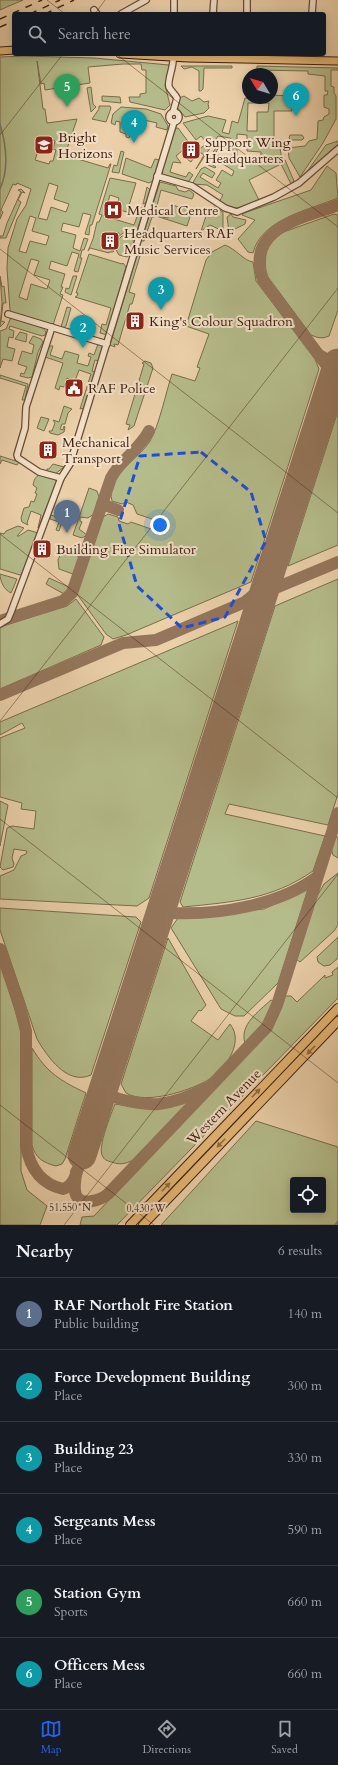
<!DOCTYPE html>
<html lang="en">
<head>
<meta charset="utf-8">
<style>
	body { margin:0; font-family:Cardo,serif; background:#20242c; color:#f1f3f6 }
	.controls { position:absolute; right:12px; bottom:12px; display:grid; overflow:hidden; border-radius:4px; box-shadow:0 2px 10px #0003 }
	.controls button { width:36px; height:36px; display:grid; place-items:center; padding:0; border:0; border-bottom:1px solid #363941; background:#171b24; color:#f1f3f6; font:20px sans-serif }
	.compass { position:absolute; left:242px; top:68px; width:36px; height:36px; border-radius:50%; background:#171b24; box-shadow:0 2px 10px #0003; rotate:308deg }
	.you { position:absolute; left:160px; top:525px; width:14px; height:14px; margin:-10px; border:3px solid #fff; border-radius:50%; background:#1a73e8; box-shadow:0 0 0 6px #1a73e833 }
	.badge { display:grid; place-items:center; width:26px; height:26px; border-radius:50%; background:#2563eb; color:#fff; font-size:13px; font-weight:700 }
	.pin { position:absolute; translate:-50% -33px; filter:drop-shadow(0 1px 2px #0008) }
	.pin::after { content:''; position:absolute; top:21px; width:14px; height:12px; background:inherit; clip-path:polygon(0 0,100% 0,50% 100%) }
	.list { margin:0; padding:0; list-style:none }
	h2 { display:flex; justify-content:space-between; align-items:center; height:52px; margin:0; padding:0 16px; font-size:17px }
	h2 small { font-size:13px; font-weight:400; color:#9ea1a6 }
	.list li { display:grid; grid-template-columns:26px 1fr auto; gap:12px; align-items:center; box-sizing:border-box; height:72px; padding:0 16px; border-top:1px solid #363941 }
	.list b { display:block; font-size:15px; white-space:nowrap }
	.list p { margin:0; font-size:13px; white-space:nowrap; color:#9ea1a6 }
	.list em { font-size:13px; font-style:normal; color:#9ea1a6 }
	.icon { flex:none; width:22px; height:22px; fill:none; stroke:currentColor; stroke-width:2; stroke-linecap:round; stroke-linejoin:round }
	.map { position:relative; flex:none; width:338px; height:1225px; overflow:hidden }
	.search { position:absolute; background:#171b24; box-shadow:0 2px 10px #0003; left:12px; right:12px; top:12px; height:44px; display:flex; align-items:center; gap:10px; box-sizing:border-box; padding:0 14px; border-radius:4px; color:#9ea1a6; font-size:15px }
	.sheet { height:484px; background:#171b24 }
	nav { display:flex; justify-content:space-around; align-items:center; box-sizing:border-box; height:56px; border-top:1px solid #363941; background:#171b24; font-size:11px; color:#9ea1a6 }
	nav a { display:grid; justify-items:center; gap:2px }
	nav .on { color:#2563eb }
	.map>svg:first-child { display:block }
</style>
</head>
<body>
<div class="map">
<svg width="338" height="1225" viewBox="0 0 338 1225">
	<rect width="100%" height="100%" fill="#ebd0aa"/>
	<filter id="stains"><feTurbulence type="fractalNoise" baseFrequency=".005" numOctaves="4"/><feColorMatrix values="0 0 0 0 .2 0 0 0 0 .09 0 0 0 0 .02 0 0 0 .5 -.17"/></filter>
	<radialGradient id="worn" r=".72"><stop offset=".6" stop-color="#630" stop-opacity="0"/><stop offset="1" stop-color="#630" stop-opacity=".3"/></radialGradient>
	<!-- green -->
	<g fill="#b5bc8b" stroke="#7a6c4c" fill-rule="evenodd">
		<polygon points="0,0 23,0 0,10"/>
		<path d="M24,56L94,58L169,65L170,69L165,85L170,105L165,110L130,102L129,97H140V94L146,93V70H142L141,64H123L88,67L90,83L45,90L44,83L41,84L37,61L43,109H45L47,123L77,119L66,152L71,155V157L108,168L110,164H111L92,225H90L89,235L85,234L91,215L83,213L79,227L63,223L61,231L76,235L73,248L80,251L84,238L88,239L84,250H82L80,258H82L78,272L74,271L79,254L72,252L67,266L51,261L49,269L65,274L61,287H63L60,294L63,295L53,325L11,312L10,310L7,269L8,248L17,219L26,205L31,189L17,183L16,185L13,184L1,210L3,212L0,219V57ZM46,138L55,141L53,149L56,150L53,161H50L49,164L35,160L38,151L42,152ZM49,183L58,186L54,199L69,204L66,212L51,207L47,220L38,218ZM30,216L36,218L32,231L49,236L46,245L30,241L26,253L19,251ZM31,259L39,261L34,275L50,280L47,289L31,284L27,300L19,297Z"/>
		<polygon points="181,66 232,66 232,68 204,68 203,89 201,91 199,91 199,71 192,67 184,69"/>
		<polygon points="257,66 338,68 338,70 331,70 331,86 334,87 334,93 336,96 336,119 323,143 300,177 289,158 288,148 305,146 309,141 317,139 318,121 323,120 324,117 329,114 329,109 324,107 324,95 327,95 328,91 325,91 325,76 308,74 308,71 257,70"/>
		<polygon points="91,87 93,104 96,107 91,112 87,88"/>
		<path d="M272,95L292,96V111H274V139L282,140L280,148L282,160H285L294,181L291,184L281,164L249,180L259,200C241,208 237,212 219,202L223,195L207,185L192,184L201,169L205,167L215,173L212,178L203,173L200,177L218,188L221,183L216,180L222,170L232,176L234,171L212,157L209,162L216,167L215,168L208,165L207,161L220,142L228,144L229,150L220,145L215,154L230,163L232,160L233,142L230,138L218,136L196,169L204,155L198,151L191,162L187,159L207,143L201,136L196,140L183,123L208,116L226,120L222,132L229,134L232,121L238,123L245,98H272ZM248,103H269L268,112H257V131H247ZM237,134L247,135V151L261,152V161L237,160Z"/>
		<polygon points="102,96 120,97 121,103 102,101"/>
		<polygon points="184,96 192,101 199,98 204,102 209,101 208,104 209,108 204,113 185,117 177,107 179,98"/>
		<polygon points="99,106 110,106 111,108 106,122 92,119 99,109"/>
		<polygon points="121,107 146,109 161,114 168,126 167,130 156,127 157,123 144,120 143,123 134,121 129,138 126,137 126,134 120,132 120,122 116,121 115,125 111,123 113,114"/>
		<polygon points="178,128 190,144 176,156 181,163 173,162 170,172 186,177 189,172 193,175 189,181 185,182 163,175 161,168 173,129"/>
		<polygon points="290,135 302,135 304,138 302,140 291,140 289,138"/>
		<polygon points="338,141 338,144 307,174 306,173 326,145"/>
		<polygon points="121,151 124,152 119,173 112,172 114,165 117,166"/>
		<polygon points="126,158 151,168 155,159 159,160 153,181 149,183 122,174"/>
		<path d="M327,166L336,173L338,198C309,210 261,219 253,253L248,252L238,239L255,220L242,215L244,213L311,190Z"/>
		<polygon points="110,178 136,183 127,212 116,209 119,198 110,195 104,216 134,225 139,211 136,210 137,205 144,209 135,236 123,233 118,237 119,233 114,232 112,237 105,234 102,237 102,242 110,244 107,244 106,248 114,251 113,252 109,252 109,253 90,248 88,251 93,239 97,222 99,222 102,215 99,214"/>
		<polygon points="160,182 176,186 178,190 185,192 189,190 194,194 192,199 161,190 154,217 152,217 144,241 141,241"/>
		<polygon points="147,187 150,190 147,202 143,204"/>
		<polygon points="21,189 25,193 22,192 18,200 21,202 6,238 0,238 0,236 3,236 7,223 21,192 18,190"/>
		<polygon points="172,205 192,211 187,226 156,216 168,218"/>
		<polygon points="214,207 223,212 223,231 210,225 201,231 206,216 210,217 211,214 215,215 217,210"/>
		<polygon points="231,214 233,217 246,220 245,224 229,232 227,217"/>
		<path d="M334,214L338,215V310L329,336C322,339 318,338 311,335L265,273L266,250L278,234Z"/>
		<polygon points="122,236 133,239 135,242 131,254 127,257 119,255 116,250 119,239"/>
		<path d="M225,245C236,249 244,261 253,262L256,281L315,359L319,369L251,582L126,635L113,639L106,634L77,594L103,517L108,514L118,517L119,521L128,524L131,522L151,529L155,520L137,514L133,505L126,502L122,504L112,501C105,476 139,459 150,441C159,426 166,392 172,374L195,381L200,368L197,367L209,334L186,326L206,260L212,252Z"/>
		<polygon points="89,254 122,264 123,263 126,267 107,335 100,333 102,324 106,325 111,308 75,297 77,296 78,293 76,293"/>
		<polygon points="137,255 140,256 129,292 135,294 132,304 130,304 118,345 114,344 115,347 110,345"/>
		<polygon points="0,276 2,287 4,286 6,303 3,303 1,321 5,322 0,327 2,303"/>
		<polygon points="73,276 77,276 71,295 65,292 66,288 69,289"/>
		<polygon points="67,307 71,308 66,326 63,328 61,327"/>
		<polygon points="11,317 43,328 46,332 45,335 42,336 10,326 9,329 14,331 13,338 9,337 7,347 15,349 12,361 3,359 0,368 0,331 6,329"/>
		<polygon points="20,332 27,334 26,342 15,339"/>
		<polygon points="33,336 41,339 43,342 38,352 32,377 28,378 20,376 21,373 24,374 27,367 18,364 22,351 32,354 34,345 29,343"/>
		<polygon points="98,344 102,345 103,349 99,361 95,360 92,371 96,372 85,408 80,409 91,374 79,370 75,381 67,378 64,387 60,386 59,390 55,388 63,363 45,357 49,346 53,346 50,355 62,359 65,351 79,355 77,363 88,366 91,357 88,356 89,353 94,355"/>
		<polygon points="145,361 151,363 153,368 134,426 128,430 130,425 126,424 144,364 142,363"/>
		<polygon points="0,375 28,384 25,400 22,400 26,386 0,378"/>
		<polygon points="64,406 72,409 68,413 65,424 62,424 60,429 63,430 64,426 65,427 64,432 58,435 50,433 49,431 52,431 55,423 53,420 59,422"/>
		<polygon points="338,411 338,545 288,566"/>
		<polygon points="41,417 49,419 44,431 37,428"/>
		<polygon points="0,456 19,462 17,465 2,460 0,464"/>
		<polygon points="53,464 64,467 55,474 47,472 47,469 49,469"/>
		<path d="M40,475L56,480L57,482L38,528L41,515L31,511L27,523L28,525L22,522L21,518L24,508L29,507L31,501L34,502L37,494L35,493L37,488L33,485C34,481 35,476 40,475Z"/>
		<polygon points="89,488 97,491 99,497 94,514 88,518 80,517 80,521 82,522 79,529 87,535 82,538 73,535"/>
		<polygon points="58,514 64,516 59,531 56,530 59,522 50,519 51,515 57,517"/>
		<polygon points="18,526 24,528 17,536 19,536 28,530 38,533 22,574 20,575 0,569 0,533 4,534 6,531"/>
		<polygon points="68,551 77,554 79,559 73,574 59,569 58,560 61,553 66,555"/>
		<path d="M0,574L17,579L11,593C4,590 0,581 0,574Z"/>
		<polygon points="49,578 69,587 64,594 46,584"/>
		<path d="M338,579V794L328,825L229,804L225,814L325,836L313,871C271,900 232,902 183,907L180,902L275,606Z"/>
		<polygon points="76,599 104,637 101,645 0,689 0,627 67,606"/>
		<polygon points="238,621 149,898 137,906 0,899 0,876 14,870 21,856 26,854 27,851 14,849 12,858 14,864 13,867 3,870 0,867 7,828 12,826 34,829 36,811 21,809 22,803 0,797 0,738 25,728 22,723 0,735 0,722"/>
		<polygon points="0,801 8,805 0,846"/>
		<polygon points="335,837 338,837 338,858 333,855 331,848"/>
		<polygon points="338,873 338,925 334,931 300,962 296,959 317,896 324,884"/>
		<polygon points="308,889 278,983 244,1016 235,1016 221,1009 171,928 178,918 264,909"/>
		<path d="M0,908L136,917L141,922L91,1075C67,1086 47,1056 37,1039L0,930Z"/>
		<polygon points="338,937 338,958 330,965 324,966 318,962 317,957"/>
		<path d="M168,938L206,1005L201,1011L199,1010L191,1021L218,1040L230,1024C245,1042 225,1070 208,1080C189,1091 146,1105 126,1093L121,1084Z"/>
		<polygon points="0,963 21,1029 21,1171 27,1190 47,1206 40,1225 0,1225"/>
		<polygon points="338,967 338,998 117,1225 80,1225 82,1217 94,1216 268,1032 278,1016 284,996 291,996 297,1002 325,975 325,978 333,975 332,972"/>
		<path d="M271,1000L273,1001L263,1023L245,1043C239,1025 259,1011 271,1000Z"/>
		<path d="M32,1048C47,1073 61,1081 86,1093L65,1159L62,1164L56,1166C44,1163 35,1158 32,1145Z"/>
		<path d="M190,1100L133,1160C126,1164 119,1165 112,1162C107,1161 104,1160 102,1155C98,1146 111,1114 115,1104L150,1109Z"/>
		<path d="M256,1121L338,1147V1225H161ZM293,1180H323V1210H293Z"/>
	</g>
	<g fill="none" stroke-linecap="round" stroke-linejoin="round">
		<!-- stream -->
		<g stroke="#74796a" stroke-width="1.5">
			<path d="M0,124C6,144 9,169 0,189"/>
			<polyline points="335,1225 338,1221"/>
		</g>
		<!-- taxiway -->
		<g stroke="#95765c" stroke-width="12">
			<polyline points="319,355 328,360 338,356"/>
			<path d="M331,385L330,370L263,280C245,228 301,219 338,205"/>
			<polyline points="325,405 329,395 338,391"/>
			<polyline points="102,504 118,510"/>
			<polyline points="269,575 270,583 278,587 338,562"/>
			<polyline points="260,607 264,597 272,590"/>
			<path d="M0,621L63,601L72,593L111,478C120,460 139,450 149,431"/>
			<polyline points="0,695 123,643 156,640 245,602 261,589 272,568"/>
			<path d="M165,897L166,907L173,913C220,915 279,905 317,877"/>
			<path d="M0,949L19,1003L26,1031V1146C30,1168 41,1184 63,1189C76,1186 78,1166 82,1155"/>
			<path d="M107,1078C106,1083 106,1089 109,1093C115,1101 149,1105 159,1104C175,1102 193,1095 206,1088"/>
			<path d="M76,1172C76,1179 73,1188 76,1195C81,1207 101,1200 108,1194L267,1027L277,1005L338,813"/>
		</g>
		<!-- runway -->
		<polyline stroke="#95765c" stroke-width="29" points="82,1155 338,363"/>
		<!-- minor casing -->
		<g stroke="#6a4a35" stroke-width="8">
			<g id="minor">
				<polyline points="94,10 97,14"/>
				<polyline points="121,14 146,0"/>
				<polyline points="174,14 174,0"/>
				<polyline points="213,14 214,0"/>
				<polyline points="247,14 247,0"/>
				<polyline points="312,14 313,0"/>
				<circle cx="174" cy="117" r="5"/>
				<path d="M173,112L177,98C175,94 171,91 169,87C167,80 174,67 173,58"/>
				<polyline points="157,176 192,186 225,208 237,212 274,197 299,183 338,149"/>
				<polyline points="8,314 107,344"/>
				<polyline points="52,327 26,407 25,428 17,455 18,458 39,472 61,478"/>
				<polyline points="0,624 8,619 11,612 61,478 70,464 174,122"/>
			</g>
		</g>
		<!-- major casing -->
		<g stroke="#3f1d0e" stroke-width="9">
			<g id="major">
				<polyline points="0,51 14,50"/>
				<polyline points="120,54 188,58 338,61"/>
			</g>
		</g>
		<!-- highway casing -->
		<g stroke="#3f1d0e" stroke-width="10">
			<g id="highway">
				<polyline points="130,1225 338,1008"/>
				<polyline points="143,1225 338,1021"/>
			</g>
		</g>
		<!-- minor -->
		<use href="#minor" stroke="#f2e0c8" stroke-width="5.5"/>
		<!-- major -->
		<use href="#major" stroke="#e6b875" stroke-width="7"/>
		<!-- highway -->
		<use href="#highway" stroke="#e6b875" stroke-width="8"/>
		<!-- rail -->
		<g stroke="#3f1d0e" stroke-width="1.5" stroke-dasharray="7 7" stroke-linecap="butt">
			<polyline points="30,14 60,0"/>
			<polyline points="45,14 74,0"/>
			<polyline points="0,19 42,0"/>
			<polyline points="0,27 14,21"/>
		</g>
	</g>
	<!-- one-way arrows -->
	<defs><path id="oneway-solid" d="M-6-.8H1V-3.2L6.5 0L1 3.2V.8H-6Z"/></defs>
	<g fill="#926a42">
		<use href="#oneway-solid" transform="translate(311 1050) rotate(134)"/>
		<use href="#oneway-solid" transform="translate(256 1093) rotate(-46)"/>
		<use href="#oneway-solid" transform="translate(221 1143) rotate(134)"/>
		<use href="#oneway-solid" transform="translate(166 1187) rotate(-46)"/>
	</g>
	<!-- marked area -->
	<path fill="none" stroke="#1d4ed8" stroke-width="3" stroke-dasharray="8 5" stroke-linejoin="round" d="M201,452L251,492L266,541L225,617L182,628L137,586L119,524L140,456Z"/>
	<!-- ticks -->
	<path fill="none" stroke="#3f1d0e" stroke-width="1" stroke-opacity="0.45" d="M47,0L65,14M95,14L105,0M116,54L338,227M0,135L63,54M0,249L338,513M0,534L338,798M0,721L338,288M0,819L338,1083M0,1105L154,1225M64,1225L338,874"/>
	<!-- icons -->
	<defs>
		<g id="school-square" transform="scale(1)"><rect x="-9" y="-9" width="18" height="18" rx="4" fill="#8f2418" stroke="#f2e0c8"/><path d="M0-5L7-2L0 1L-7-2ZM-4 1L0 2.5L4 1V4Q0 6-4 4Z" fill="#fff"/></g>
		<g id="building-square" transform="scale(1)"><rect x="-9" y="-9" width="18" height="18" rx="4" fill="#8f2418" stroke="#f2e0c8"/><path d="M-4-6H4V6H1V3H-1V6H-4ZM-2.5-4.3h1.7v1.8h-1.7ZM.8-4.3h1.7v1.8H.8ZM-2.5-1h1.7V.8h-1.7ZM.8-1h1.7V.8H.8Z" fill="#fff"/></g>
		<g id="hospital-square" transform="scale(1)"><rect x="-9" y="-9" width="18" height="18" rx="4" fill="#8f2418" stroke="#f2e0c8"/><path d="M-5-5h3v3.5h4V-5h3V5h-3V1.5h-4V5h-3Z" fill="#fff"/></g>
		<g id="civic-square" transform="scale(1)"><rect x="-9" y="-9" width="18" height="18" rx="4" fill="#8f2418" stroke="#f2e0c8"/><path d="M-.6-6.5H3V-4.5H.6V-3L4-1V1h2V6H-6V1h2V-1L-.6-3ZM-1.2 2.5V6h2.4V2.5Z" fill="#fff"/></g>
	</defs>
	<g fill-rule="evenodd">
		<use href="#school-square" x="44" y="145"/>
		<use href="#building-square" x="191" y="150"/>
		<use href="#hospital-square" x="113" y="210"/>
		<use href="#building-square" x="110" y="241"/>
		<use href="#building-square" x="135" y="321"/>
		<use href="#civic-square" x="74" y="388"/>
		<use href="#building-square" x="48" y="450"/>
		<use href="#building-square" x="42" y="549"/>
	</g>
	<g text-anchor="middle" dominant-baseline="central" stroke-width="4" stroke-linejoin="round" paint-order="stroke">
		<!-- poi labels -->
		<g font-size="14" fill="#3f1d0e" stroke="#f2e0c8" text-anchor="start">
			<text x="58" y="137">Bright<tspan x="58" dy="16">Horizons</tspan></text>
			<text x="205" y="142">Support Wing<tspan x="205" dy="16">Headquarters</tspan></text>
			<text x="127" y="210">Medical Centre</text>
			<text x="124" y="233">Headquarters RAF<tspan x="124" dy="16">Music Services</tspan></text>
			<text x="149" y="321">King's Colour Squadron</text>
			<text x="88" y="388">RAF Police</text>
			<text x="62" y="442">Mechanical<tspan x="62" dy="16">Transport</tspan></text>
			<text x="56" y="549">Building Fire Simulator</text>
		</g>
		<!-- street labels -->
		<g font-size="14" fill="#3f1d0e" stroke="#f2e0c8">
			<text transform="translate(224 1107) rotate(-46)">Western Avenue</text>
		</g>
	</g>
	<g font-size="10" text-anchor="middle" fill="#3f1d0e" stroke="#f2e0c8" stroke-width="4" stroke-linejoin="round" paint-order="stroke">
		<text x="70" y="1211">51.550°N</text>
		<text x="146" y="1212">0.430°W</text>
	</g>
	<rect width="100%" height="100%" filter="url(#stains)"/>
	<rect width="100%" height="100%" fill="url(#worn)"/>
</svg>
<div class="controls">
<button><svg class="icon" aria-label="locate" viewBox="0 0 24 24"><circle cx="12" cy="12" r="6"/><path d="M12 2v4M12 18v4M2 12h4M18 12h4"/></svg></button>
</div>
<svg class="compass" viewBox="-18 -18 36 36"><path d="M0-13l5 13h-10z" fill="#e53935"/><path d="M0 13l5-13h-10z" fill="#9ea1a6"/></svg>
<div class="you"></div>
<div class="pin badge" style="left:67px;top:533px;background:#5c6f8a">1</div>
<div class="pin badge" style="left:83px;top:348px;background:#0f9aa8">2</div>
<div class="pin badge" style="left:161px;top:310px;background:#0f9aa8">3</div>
<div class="pin badge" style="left:134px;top:143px;background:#0f9aa8">4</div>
<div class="pin badge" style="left:67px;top:107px;background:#2e9e5b">5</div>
<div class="pin badge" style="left:296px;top:116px;background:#0f9aa8">6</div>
<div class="search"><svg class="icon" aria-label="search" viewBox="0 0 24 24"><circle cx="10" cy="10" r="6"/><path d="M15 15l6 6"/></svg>Search here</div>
</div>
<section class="sheet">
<h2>Nearby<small>6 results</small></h2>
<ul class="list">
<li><span class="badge" style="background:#5c6f8a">1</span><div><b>RAF Northolt Fire Station</b><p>Public building</p></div><em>140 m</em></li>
<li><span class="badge" style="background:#0f9aa8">2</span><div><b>Force Development Building</b><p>Place</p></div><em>300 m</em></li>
<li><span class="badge" style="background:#0f9aa8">3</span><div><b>Building 23</b><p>Place</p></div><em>330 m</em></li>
<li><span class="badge" style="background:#0f9aa8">4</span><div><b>Sergeants Mess</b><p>Place</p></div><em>590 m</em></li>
<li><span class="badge" style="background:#2e9e5b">5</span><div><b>Station Gym</b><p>Sports</p></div><em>660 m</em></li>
<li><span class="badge" style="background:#0f9aa8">6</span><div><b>Officers Mess</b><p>Place</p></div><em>660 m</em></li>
</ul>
</section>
<nav>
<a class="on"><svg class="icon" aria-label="map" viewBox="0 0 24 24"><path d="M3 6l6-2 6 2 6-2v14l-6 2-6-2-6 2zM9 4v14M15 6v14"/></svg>Map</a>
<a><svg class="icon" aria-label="directions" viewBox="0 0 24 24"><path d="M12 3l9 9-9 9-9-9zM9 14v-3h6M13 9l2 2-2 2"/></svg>Directions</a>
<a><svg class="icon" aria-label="saved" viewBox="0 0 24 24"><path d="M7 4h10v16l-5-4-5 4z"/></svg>Saved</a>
</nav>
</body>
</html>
